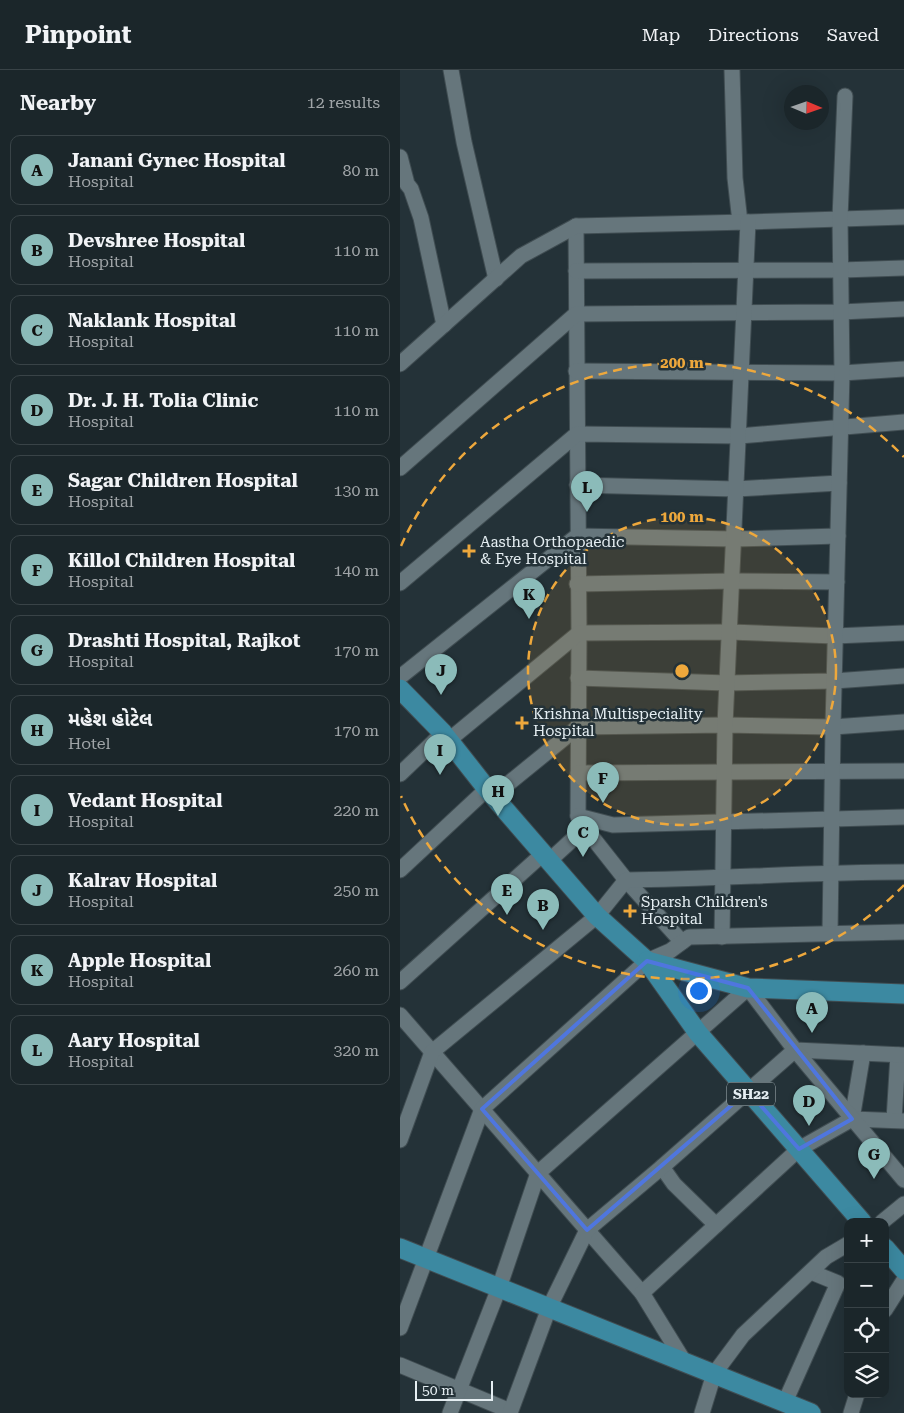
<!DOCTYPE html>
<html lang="en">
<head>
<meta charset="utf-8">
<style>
	body { margin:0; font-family:"Roboto Serif","Noto Sans Gujarati",serif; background:#283236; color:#f1f3f6 }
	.controls { position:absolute; right:15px; bottom:15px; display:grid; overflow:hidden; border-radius:10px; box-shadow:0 5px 20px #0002 }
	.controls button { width:45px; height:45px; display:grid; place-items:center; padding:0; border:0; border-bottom:1px solid #394347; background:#1b262a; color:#f1f3f6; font:25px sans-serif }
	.compass { position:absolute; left:384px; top:15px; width:45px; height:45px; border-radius:50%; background:#1b262a; box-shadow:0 5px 20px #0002; rotate:92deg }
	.scale { position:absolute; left:15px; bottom:12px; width:78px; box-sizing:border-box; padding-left:5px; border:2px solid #e5eef2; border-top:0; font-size:14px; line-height:18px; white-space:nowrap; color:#e5eef2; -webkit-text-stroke:4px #243238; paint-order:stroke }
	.you { position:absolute; left:298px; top:920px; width:18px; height:18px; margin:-12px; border:4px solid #fff; border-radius:50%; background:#1a73e8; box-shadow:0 0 0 8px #1a73e833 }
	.badge { display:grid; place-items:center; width:32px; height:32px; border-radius:50%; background:#8bbbb9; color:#111; font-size:16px; font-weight:700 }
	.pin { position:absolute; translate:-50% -41px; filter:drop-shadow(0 1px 2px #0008) }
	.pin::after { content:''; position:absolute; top:26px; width:18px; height:15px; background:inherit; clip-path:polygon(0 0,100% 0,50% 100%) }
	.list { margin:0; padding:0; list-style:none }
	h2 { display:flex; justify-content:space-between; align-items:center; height:65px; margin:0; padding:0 20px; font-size:21px }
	h2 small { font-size:16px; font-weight:400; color:#a0a5a8 }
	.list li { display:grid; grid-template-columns:32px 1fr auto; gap:15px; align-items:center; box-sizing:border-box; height:70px; margin:0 10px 10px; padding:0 10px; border:1px solid #394347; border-radius:10px }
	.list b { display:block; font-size:19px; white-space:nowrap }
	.list p { margin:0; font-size:16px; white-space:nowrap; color:#a0a5a8 }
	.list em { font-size:16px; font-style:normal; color:#a0a5a8 }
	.icon { flex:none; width:28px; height:28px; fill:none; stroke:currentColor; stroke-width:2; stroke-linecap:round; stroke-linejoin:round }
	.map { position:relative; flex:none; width:504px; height:1343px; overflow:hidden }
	header { display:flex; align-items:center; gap:30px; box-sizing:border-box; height:70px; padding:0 25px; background:#1b262a; border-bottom:1px solid #394347 }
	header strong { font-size:24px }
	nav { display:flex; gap:28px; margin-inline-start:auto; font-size:18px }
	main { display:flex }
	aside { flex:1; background:#1b262a }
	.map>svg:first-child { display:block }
</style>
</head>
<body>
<header>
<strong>Pinpoint</strong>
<nav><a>Map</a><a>Directions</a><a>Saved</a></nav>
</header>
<main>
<aside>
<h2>Nearby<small>12 results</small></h2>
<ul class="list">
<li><span class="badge">A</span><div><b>Janani Gynec Hospital</b><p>Hospital</p></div><em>80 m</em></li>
<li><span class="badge">B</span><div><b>Devshree Hospital</b><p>Hospital</p></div><em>110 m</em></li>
<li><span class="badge">C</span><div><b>Naklank Hospital</b><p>Hospital</p></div><em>110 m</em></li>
<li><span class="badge">D</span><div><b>Dr. J. H. Tolia Clinic</b><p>Hospital</p></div><em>110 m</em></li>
<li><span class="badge">E</span><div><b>Sagar Children Hospital</b><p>Hospital</p></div><em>130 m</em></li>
<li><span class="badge">F</span><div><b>Killol Children Hospital</b><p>Hospital</p></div><em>140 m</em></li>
<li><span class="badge">G</span><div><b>Drashti Hospital, Rajkot</b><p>Hospital</p></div><em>170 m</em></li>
<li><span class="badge">H</span><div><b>મહેશ હોટેલ</b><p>Hotel</p></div><em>170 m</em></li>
<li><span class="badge">I</span><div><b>Vedant Hospital</b><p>Hospital</p></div><em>220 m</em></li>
<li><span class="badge">J</span><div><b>Kalrav Hospital</b><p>Hospital</p></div><em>250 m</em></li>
<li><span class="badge">K</span><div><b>Apple Hospital</b><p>Hospital</p></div><em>260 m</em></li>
<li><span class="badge">L</span><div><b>Aary Hospital</b><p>Hospital</p></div><em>320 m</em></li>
</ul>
</aside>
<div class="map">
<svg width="504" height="1343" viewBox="0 0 504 1343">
	<rect width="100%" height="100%" fill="#243238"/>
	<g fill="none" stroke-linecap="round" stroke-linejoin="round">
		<!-- minor casing -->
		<g stroke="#404d52" stroke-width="17">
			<g id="minor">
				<polyline points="51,0 64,72 96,209"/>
				<polyline points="332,0 335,108 340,152"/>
				<polyline points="0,87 7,114 11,119 21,148 44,255"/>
				<polyline points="176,156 179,563 178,746 185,758 226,810 282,872"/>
				<polyline points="176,201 441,200 504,198"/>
				<polyline points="0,294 121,186 176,156 348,152 504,147"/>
				<polyline points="176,301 442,303 504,299"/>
				<polyline points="0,398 176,244 441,242 504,239"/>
				<polyline points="177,415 336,419 439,413"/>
				<polyline points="0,513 177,364 339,366 504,352"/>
				<polyline points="177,514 332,511 437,512"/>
				<polyline points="0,607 177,466 334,469 438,466"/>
				<polyline points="178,608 327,613 434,611 504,606"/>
				<polyline points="49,670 179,563 330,562 435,566 504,563"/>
				<polyline points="178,703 504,701"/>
				<polyline points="0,704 43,663"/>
				<polyline points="93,726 178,657 325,655 433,657 504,652"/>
				<polyline points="178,746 213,755 504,747"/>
				<polyline points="149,791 185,758"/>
				<polyline points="0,800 87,719"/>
				<polyline points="430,863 433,657 442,303 440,148 445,26"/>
				<polyline points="322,867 325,655 348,152"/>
				<polyline points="0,912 144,783"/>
				<polyline points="0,945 242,1223"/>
				<polyline points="452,1049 463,983"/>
				<polyline points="494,1050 498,985"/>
				<path d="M0,1070L32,982L197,846L226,810C319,809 411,802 504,802"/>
				<polyline points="262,1097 274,1114 316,1155"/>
				<polyline points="482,1152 504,1134"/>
				<polyline points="485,1240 504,1210"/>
				<polyline points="0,1258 82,1039 247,891 270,881 289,867 504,862"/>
				<polyline points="285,1293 242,1223 399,1079 452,1049 504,1051"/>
				<polyline points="0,1295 110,1341"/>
				<polyline points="385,1332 438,1213 411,1202"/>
				<polyline points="50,1343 99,1218 138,1103 348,918 395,980 504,985"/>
				<polyline points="110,1343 149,1238 187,1160 262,1097 395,980 504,1110"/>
				<polyline points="302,1343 314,1304 343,1265 426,1187 448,1174"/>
				<polyline points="451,1343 457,1324"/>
			</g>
		</g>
		<!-- major casing -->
		<g stroke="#404d52" stroke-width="21">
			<g id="major">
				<polyline points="0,619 43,663 87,719 197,846 247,891 298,963 462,1152"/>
				<polyline points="247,891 348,918 504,924"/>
				<polyline points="0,1178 411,1343"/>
				<polyline points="485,1178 504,1200"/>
			</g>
		</g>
		<!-- minor -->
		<use href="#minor" stroke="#66767c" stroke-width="15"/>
		<!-- major -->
		<use href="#major" stroke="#3c89a1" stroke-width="19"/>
	</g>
	<!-- marked area -->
	<path fill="none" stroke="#4f76de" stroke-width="4" stroke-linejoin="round" d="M247,891L348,918L452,1049L399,1079L348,1021L187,1160L82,1039Z"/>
	<!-- distance rings -->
	<circle cx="282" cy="601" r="154" fill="#eea83c" fill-opacity=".12"/>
	<g fill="none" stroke="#eea83c" stroke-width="2.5" stroke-dasharray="9 6">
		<circle cx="282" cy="601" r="154"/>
		<path d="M504 815A308 308 0 0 1 1 726M1 476A308 308 0 0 1 504 387"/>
	</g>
	<!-- markers -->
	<g fill="#eea83c" stroke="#243238" stroke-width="2">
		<path d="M66.5 473.5h5v5h5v5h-5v5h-5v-5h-5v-5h5z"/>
		<path d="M119.5 645.5h5v5h5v5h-5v5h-5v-5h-5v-5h5z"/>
		<path d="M227.5 833.5h5v5h5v5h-5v5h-5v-5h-5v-5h5z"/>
	</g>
	<g text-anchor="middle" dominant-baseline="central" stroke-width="5" stroke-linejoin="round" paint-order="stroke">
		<!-- shield labels -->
		<rect fill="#243238" stroke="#abb6ba" stroke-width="1" x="327" y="1012.5" width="48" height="23" rx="4"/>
		<g font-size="14" font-weight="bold" fill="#e5eef2">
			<text x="351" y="1024">SH22</text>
		</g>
		<!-- poi labels -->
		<g font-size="15" fill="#e5eef2" stroke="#243238" text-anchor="start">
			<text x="80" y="472">Aastha Orthopaedic<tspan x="80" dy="17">&amp; Eye Hospital</tspan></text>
			<text x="133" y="644">Krishna Multispeciality<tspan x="133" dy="17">Hospital</tspan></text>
			<text x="241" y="832">Sparsh Children's<tspan x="241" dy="17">Hospital</tspan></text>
		</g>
	</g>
	<circle cx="282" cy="601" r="8" fill="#eea83c" stroke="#243238" stroke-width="2.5"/>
	<g font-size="15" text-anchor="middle" font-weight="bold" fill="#eea83c" stroke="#243238" stroke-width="5" stroke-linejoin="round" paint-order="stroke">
		<text x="282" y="298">200 m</text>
		<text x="282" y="452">100 m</text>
	</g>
</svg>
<div class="controls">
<button>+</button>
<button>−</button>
<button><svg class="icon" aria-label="locate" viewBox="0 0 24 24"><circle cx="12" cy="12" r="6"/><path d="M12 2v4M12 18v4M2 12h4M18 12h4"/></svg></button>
<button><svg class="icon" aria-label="layers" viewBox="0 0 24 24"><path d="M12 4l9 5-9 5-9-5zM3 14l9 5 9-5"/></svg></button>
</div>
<svg class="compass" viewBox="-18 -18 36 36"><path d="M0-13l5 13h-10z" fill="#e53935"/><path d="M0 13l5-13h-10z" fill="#a0a5a8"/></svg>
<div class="scale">50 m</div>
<div class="you"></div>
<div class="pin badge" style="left:412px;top:963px">A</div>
<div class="pin badge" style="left:143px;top:860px">B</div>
<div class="pin badge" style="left:183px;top:787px">C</div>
<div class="pin badge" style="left:409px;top:1056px">D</div>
<div class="pin badge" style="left:107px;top:845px">E</div>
<div class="pin badge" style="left:203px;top:733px">F</div>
<div class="pin badge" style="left:474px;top:1109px">G</div>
<div class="pin badge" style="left:98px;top:746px">H</div>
<div class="pin badge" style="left:40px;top:705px">I</div>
<div class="pin badge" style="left:41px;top:625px">J</div>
<div class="pin badge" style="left:129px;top:549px">K</div>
<div class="pin badge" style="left:187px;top:442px">L</div>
</div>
</main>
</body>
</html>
